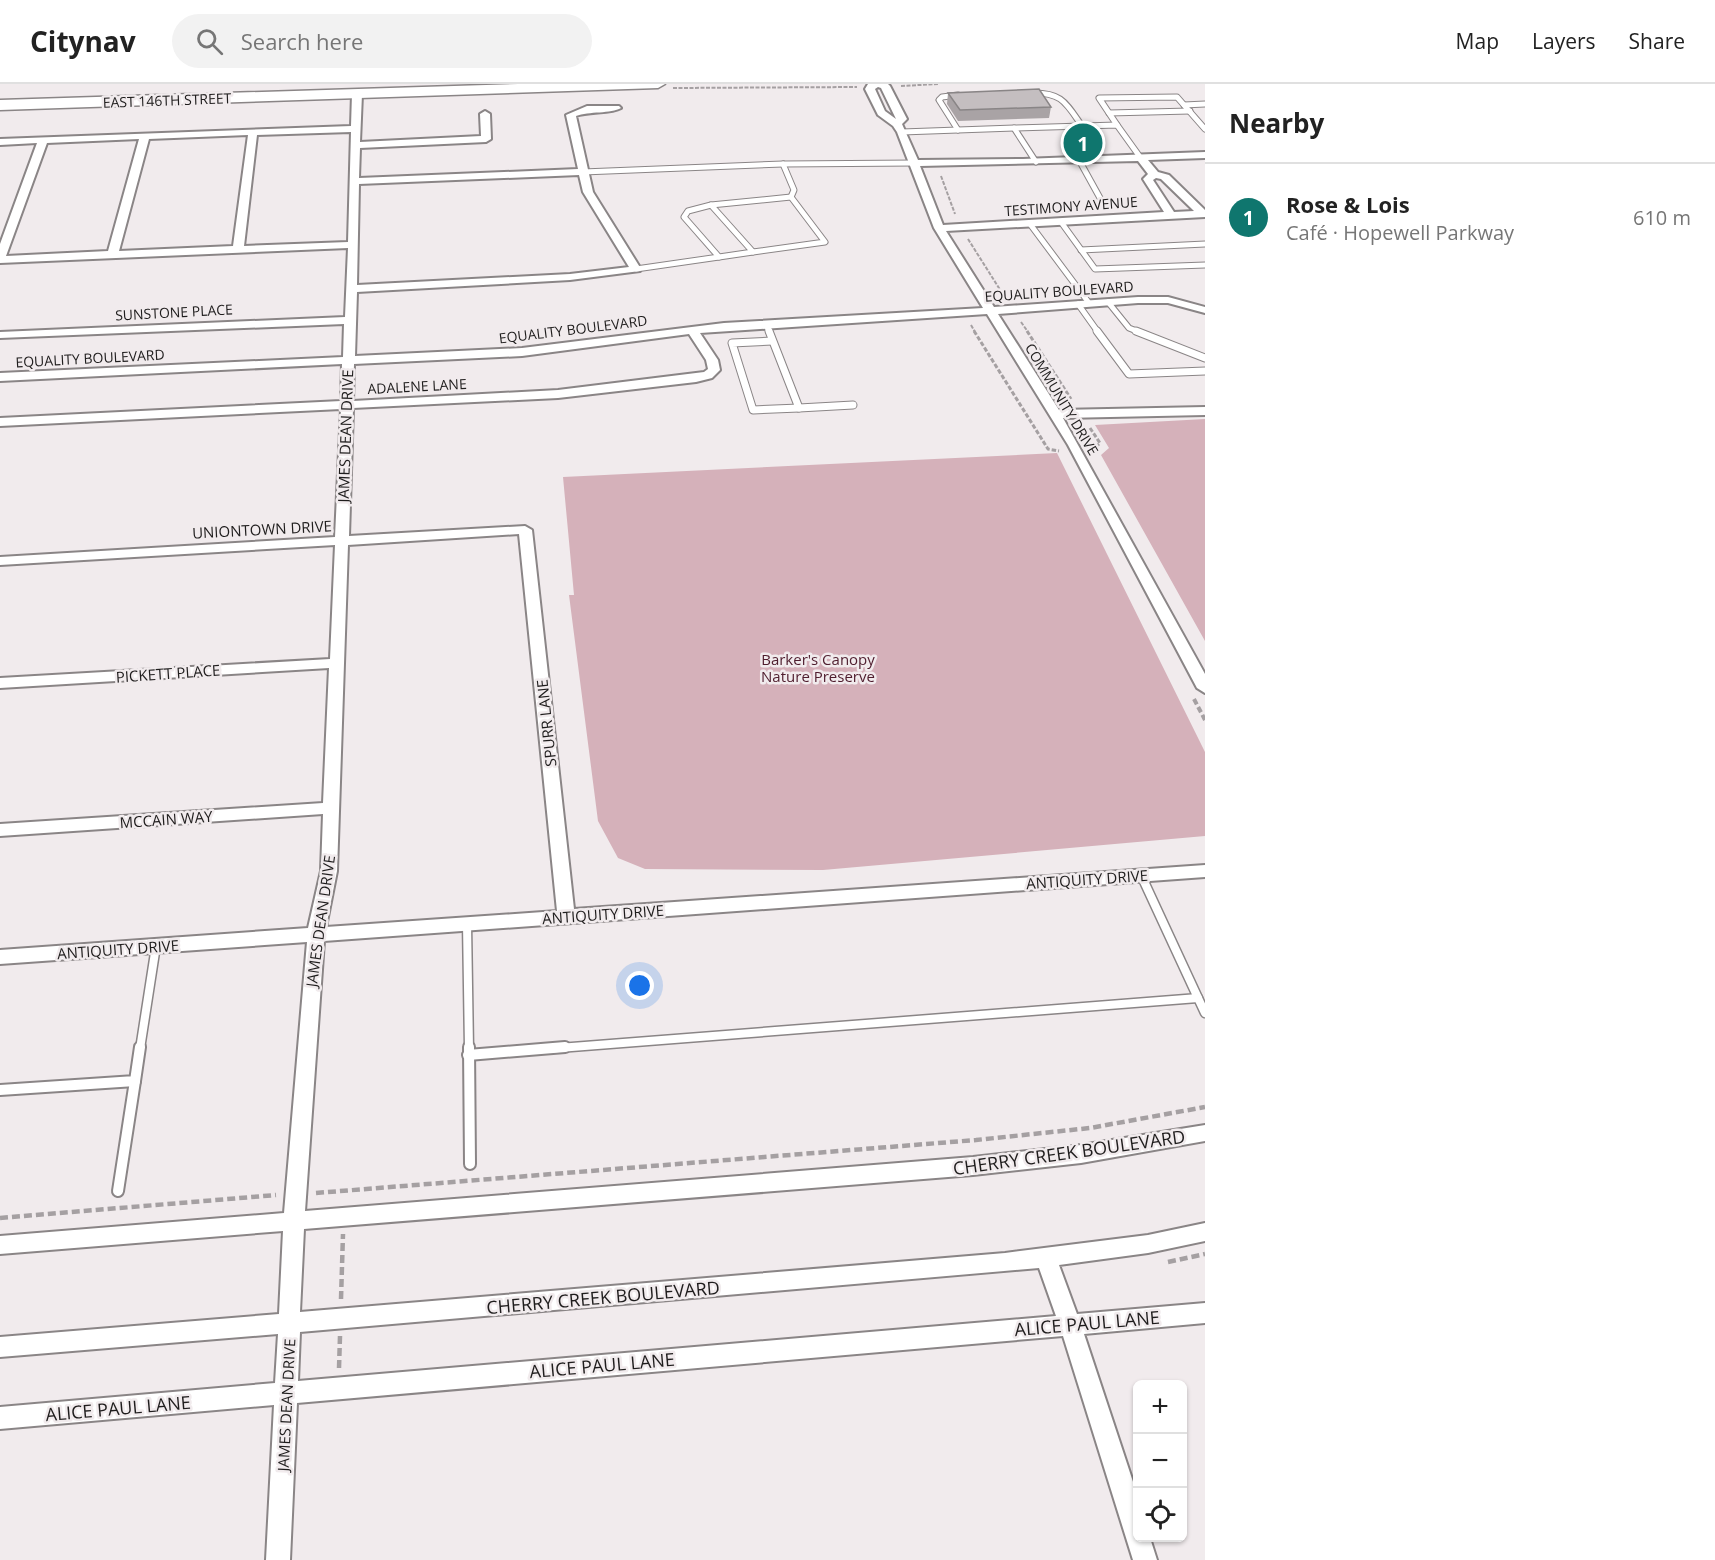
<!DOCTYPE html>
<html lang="en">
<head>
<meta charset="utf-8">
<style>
	body { margin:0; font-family:"Open Sans",sans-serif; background:#f2f2f2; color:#222 }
	.controls { position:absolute; right:18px; bottom:18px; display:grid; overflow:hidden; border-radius:9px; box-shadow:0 2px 4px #0004 }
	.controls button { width:54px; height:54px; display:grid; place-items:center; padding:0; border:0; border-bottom:2px solid #e0e0e0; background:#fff; color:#222; font:30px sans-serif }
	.you { position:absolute; left:640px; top:902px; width:21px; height:21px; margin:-15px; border:4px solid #fff; border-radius:50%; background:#1a73e8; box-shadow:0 0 0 9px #1a73e833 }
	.badge { display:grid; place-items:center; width:39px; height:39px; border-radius:50%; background:#0f766e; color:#fff; font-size:20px; font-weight:700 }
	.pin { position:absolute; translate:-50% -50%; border:3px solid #fff; box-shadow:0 2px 6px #0006 }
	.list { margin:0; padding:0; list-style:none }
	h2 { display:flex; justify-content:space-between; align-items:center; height:78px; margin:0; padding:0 24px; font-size:26px }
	h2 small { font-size:20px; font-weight:400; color:#767676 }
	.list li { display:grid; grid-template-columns:39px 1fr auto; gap:18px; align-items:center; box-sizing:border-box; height:108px; padding:0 24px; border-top:2px solid #e0e0e0 }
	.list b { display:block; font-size:22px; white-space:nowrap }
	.list p { margin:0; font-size:20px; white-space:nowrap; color:#767676 }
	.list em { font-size:20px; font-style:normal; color:#767676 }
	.icon { flex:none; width:33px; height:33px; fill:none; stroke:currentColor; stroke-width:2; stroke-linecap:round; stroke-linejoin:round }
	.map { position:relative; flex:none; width:1205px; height:1476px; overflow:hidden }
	header { display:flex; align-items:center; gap:36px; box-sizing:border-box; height:84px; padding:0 30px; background:#fff; border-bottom:2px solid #e0e0e0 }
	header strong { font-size:28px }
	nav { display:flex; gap:33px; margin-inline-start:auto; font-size:21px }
	.search { width:420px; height:54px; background:#f2f2f2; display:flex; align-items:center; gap:15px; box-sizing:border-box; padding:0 21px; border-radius:33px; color:#767676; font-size:22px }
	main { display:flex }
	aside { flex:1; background:#fff }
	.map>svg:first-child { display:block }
</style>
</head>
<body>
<header>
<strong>Citynav</strong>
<div class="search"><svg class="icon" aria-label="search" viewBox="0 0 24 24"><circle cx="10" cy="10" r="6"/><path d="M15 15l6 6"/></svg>Search here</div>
<nav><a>Map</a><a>Layers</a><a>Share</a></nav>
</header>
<main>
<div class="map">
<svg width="1205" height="1476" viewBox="0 0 1205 1476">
	<rect width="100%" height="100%" fill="#f1ebed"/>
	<!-- green -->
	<g fill="#d5b1ba">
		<polygon points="1205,335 1205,557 1101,371 1109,364 1095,341"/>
		<polygon points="1057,369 1205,668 1205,752 823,786 645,785 618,774 598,737 569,511 574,511 563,393"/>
	</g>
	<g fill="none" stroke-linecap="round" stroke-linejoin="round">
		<!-- lane-far3 casing -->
		<g stroke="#8a8586" stroke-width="7">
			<g id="lane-far3">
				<path d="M1031,9C1062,8 1066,19 1082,42"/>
				<polyline points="958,11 942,13 939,16 958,46"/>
				<polyline points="1184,21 1205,20"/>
				<polyline points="1109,29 1190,27"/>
				<polyline points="1117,41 1099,14 1177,13 1205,45"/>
				<polyline points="902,48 1014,44"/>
				<polyline points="1079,76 1100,114"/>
				<polyline points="1036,78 1014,44 1117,41 1140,73"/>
				<polyline points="783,80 794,106 791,113"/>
				<polyline points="583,88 783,80 915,79"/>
				<polyline points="711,121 791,113 825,158 753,168"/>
				<polygon points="711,121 753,168 719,173 684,133 688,127"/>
				<polyline points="1061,138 1095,185 1205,181"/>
				<polyline points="1030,140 1089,219"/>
				<polyline points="1081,166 1205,160"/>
				<polyline points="636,185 719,173"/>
				<polyline points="1108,218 1129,244 1139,248"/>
				<polyline points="1078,220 1098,248"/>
				<polyline points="766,240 769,248"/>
			</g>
		</g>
		<!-- lane-far2 casing -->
		<g stroke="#8a8586" stroke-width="9">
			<g id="lane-far2">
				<polyline points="769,247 799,324 853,321"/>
				<polyline points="1097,247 1129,290 1205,287"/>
				<polyline points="1136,247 1205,274"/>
				<polyline points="772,257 732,259 753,326 799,324"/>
			</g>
		</g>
		<!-- lane-far1 casing -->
		<g stroke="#8a8586" stroke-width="11">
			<g id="lane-far1">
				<polyline points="467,840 469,965"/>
				<polyline points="1198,914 1205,929"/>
				<polyline points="140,965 156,862"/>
				<polyline points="546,965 1198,914 1141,791"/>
			</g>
		</g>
		<!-- lane casing -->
		<g stroke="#8a8586" stroke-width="14">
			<g id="lane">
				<polyline points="469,963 470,1080"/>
				<polyline points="468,971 565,963"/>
				<polyline points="0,1006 135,997 140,963"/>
				<polyline points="118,1107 135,997"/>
			</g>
		</g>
		<!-- street casing -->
		<g stroke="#8a8586" stroke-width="4">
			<path id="street" d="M868,0H888L890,2L907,35L902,40L918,76L1023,75L1205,68V74L1148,76L1158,88L1169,91L1205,126V133L946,147L994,223L1138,213H1168L1205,223V229L1168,219H1138L998,230L1059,326L1205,323V331L1063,334L1205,590V609L1197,604L1068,361L987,230L700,249L718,276L720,286L712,294L696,298L558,314L353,324L349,452L525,442L532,446L574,825L1205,781V793L324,857L305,1127L973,1073L1081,1061L1205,1041V1057L1081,1079L973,1091L304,1145L300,1228L1005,1169L1148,1151L1205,1139V1157L1148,1169L1059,1181L1077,1230L1205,1219V1239L1084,1250L1138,1413V1454H1150L1157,1476H1133L1063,1252L297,1319L290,1476H266L274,1321L0,1345V1323L275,1299L278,1250L0,1273V1253L279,1230L283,1147L0,1170V1152L284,1129L307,858L0,880V866L308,844L321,787L323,730L0,752V740L323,719L329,584L0,604V594L330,575L335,461L0,481V473L335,453L341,325L0,342V334L341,317L342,280L0,297V289L343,273L344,240L0,254V248L345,233L348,164L0,179V160L37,59L0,61V55L351,42L352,10L357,7L362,10L360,58L481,52L480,30L485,27L490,30L491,55L486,58L360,64L359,94L578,85L566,31L587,22H619L621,24C611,30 589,27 576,32L593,108L641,185L640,187L570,196L357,208L355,272L522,264L724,239L983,224L934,144L897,48L893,42L878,31L865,5ZM878,3L881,4L896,35L885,27L875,5ZM351,48L348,158L244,162L257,51ZM248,51L233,162L119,167L149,55ZM139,55L108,167L6,172L47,59ZM1138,77L1148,90L1143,95L1164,128L943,141L920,82ZM579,91L583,108L629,183L570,190L357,201L359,100ZM1156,94L1161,95L1194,127L1174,128L1153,96ZM689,250L706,276L708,285L704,288L558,306L353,317L354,280L522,272ZM519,450L557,827L326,843L337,787L348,461ZM1039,1184L1056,1232L298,1297L300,1248Z"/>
		</g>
		<!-- primary casing -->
		<g stroke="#8a8586" stroke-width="3">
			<polygon id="primary" points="518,0 665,0 658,4 0,26 0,16"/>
		</g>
		<!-- path-far3 -->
		<g stroke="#a5a0a2" stroke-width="2" stroke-dasharray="4 1.5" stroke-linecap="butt">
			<polyline points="901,2 938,0"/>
			<polyline points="673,4 857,3"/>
			<polyline points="941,92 955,130"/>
			<polyline points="968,155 1004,212"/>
			<polyline points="1021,238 1028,248"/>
			<polyline points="971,241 975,248"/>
		</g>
		<!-- path-far2 -->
		<g stroke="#a5a0a2" stroke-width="3" stroke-dasharray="4.5 2" stroke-linecap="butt">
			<polyline points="974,247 1048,365 1059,367"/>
			<polyline points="1027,247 1071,315"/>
			<polyline points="1090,344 1100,359 1092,367"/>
		</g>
		<!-- path-far1 -->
		<polyline stroke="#a5a0a2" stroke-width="4" stroke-dasharray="6 3" stroke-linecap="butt" points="1194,615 1205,636"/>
		<!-- path -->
		<g stroke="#a5a0a2" stroke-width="4.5" stroke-dasharray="8 4" stroke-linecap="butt">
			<polyline points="316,1109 976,1056 1090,1044 1205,1023"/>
			<polyline points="0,1134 276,1111"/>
			<polyline points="1168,1178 1205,1170"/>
			<polyline points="341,1215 343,1150"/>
			<polyline points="339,1284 340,1252"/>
		</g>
		<!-- lane-far3 -->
		<use href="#lane-far3" stroke="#fff" stroke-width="5"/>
		<!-- lane-far2 -->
		<use href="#lane-far2" stroke="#fff" stroke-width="7"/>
		<!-- lane-far1 -->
		<use href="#lane-far1" stroke="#fff" stroke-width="8"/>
		<!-- lane -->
		<use href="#lane" stroke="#fff" stroke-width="10"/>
		<!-- street -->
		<use href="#street" fill="#fff" fill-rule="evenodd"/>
		<!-- primary -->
		<use href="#primary" fill="#fff" fill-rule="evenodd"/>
	</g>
	<!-- wall -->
	<polygon fill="#a9a3a5" points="948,9 1051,23 1049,34 958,37 947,20"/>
	<!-- building -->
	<polygon fill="#c4bec0" stroke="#898586" stroke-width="1.5" points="1039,5 1051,23 960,26 948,9"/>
	<g text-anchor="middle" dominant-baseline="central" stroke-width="5" stroke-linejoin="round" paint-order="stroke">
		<!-- far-street labels -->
		<g font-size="14" fill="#1f1d1d" stroke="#f1ebed">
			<text transform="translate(167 16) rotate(-2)">EAST 146TH STREET</text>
			<text transform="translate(1071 122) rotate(-4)">TESTIMONY AVENUE</text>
			<text transform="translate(1059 207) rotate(-4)">EQUALITY BOULEVARD</text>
			<text transform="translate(174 228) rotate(-3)">SUNSTONE PLACE</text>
			<text transform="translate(573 245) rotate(-7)">EQUALITY BOULEVARD</text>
			<text transform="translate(90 274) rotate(-3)">EQUALITY BOULEVARD</text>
			<text transform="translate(417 302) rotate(-3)">ADALENE LANE</text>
			<text transform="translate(1062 315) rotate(59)">COMMUNITY DRIVE</text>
		</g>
		<!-- street labels -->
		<g font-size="15" fill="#1f1d1d" stroke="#f1ebed">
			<text transform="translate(345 352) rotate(-88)">JAMES DEAN DRIVE</text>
			<text transform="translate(262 445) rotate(-3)">UNIONTOWN DRIVE</text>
			<text transform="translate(168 589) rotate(-4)">PICKETT PLACE</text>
			<text transform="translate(546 639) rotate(-96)">SPURR LANE</text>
			<text transform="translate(166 735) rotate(-4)">MCCAIN WAY</text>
			<text transform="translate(1087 795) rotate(-4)">ANTIQUITY DRIVE</text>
			<text transform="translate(603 830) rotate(-4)">ANTIQUITY DRIVE</text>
			<text transform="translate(320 837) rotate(-82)">JAMES DEAN DRIVE</text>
			<text transform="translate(118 865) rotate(-4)">ANTIQUITY DRIVE</text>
			<text transform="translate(286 1321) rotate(-87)">JAMES DEAN DRIVE</text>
		</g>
		<!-- park labels -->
		<g font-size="15" fill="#4f1d2e" stroke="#f1ebed">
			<text x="818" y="575">Barker's Canopy<tspan x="818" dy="17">Nature Preserve</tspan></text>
		</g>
		<!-- near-street labels -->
		<g font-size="18" fill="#1f1d1d" stroke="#f1ebed">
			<text transform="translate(1069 1068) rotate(-8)">CHERRY CREEK BOULEVARD</text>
			<text transform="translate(603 1213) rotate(-5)">CHERRY CREEK BOULEVARD</text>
			<text transform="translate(1087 1239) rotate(-5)">ALICE PAUL LANE</text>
			<text transform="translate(602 1281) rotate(-5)">ALICE PAUL LANE</text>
			<text transform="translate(118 1324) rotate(-5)">ALICE PAUL LANE</text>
		</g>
	</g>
</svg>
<div class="controls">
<button>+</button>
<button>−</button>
<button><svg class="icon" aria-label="locate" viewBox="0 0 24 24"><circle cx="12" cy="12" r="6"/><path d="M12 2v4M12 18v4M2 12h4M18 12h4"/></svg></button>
</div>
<div class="you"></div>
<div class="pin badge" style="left:1083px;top:59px">1</div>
</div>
<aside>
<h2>Nearby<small></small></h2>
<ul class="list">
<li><span class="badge">1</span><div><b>Rose &amp; Lois</b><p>Café · Hopewell Parkway</p></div><em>610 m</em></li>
</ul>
</aside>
</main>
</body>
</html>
